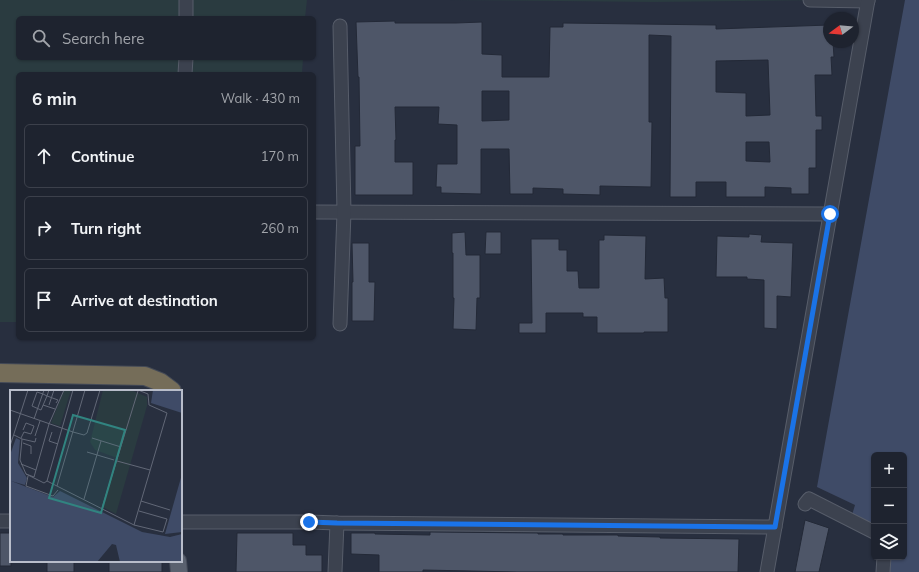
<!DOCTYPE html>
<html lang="en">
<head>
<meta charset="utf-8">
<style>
	body { margin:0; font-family:Mulish,sans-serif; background:#2b2f3b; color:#f1f3f6 }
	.controls { position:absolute; right:12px; bottom:12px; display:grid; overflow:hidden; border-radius:6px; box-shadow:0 1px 3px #0004 }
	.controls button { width:36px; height:36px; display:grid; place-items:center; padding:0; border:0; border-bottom:1px solid #3c404b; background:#1e232f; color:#f1f3f6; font:20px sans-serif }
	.compass { position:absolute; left:823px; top:12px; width:36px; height:36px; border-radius:50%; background:#1e232f; box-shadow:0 1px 3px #0004; rotate:254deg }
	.stop { position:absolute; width:12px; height:12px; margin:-9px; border:3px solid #1a73e8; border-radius:50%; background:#fff }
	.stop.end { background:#1a73e8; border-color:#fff; box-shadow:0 1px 4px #0008 }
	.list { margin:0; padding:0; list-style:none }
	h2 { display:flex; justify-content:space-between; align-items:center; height:52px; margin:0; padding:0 16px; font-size:17px }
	h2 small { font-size:13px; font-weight:400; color:#a1a4aa }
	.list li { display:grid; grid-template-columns:26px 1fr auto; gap:12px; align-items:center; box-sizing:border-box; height:64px; margin:0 8px 8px; padding:0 8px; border:1px solid #3c404b; border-radius:6px }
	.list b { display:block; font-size:15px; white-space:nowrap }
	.list em { font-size:13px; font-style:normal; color:#a1a4aa }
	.icon { flex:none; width:22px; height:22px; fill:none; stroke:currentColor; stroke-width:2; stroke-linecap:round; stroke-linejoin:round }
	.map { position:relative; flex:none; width:919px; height:572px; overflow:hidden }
	.search { position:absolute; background:#1e232f; box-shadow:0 1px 3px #0004; left:16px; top:16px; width:300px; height:44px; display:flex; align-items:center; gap:10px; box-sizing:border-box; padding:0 14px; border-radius:6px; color:#a1a4aa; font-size:15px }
	.panel { position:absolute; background:#1e232f; box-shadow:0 1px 3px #0004; left:16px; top:72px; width:300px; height:268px; border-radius:6px }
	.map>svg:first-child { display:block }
</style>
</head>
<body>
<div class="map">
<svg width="919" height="572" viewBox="0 0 919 572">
	<rect width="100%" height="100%" fill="#282f3f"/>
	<!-- green -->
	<g fill="#2a3b40">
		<polygon points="0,0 307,0 305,18 18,18 18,58 303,58 302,74 18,74 18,322 0,322"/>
		<polygon points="446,0 831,0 653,2"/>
	</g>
	<!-- water -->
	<polygon fill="#3f4b67" points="905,0 919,0 919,572 889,572 890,557 904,557 904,455 874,455 874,526 852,515 855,505 817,487"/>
	<!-- building -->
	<g fill="#4e5668" stroke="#232937" fill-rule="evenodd">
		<path d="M395,21V23H456L482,22V54L502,55V77H549L550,27H563V23L716,25V29L829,25V42H833L834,57H831L832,75H815L816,116H822V130H816V168H809V194H791V188L765,187V197H726V182H696V197H670L671,36L649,35V122H652L651,187L600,186V195L563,194V189L533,188V194H510L509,149H481V194L441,193V187H436L437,164H457V125L438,124L439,107H395L396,140H395V162H413V195H355V146H360L359,77H358L356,22ZM768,60L770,115L746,116V93L716,92V61ZM482,91H509V120L482,121ZM746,142H769L770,162L746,161Z"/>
		<polygon points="465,232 466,255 480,255 480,298 477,298 476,330 453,329 454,298 453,298 453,253 452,253 452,233"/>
		<polygon points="486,232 501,232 501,254 485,254"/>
		<polygon points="749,234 762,235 761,242 793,243 791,297 777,296 777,329 764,328 764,280 747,279 747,277 716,277 717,236 749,237"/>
		<polygon points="604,235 646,236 645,279 664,278 665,298 668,298 668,332 644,332 644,333 597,333 597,317 583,317 583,313 546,313 546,333 519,333 519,323 532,323 531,239 559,239 559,250 567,250 567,271 578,271 579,288 599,288 599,240 604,240"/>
		<polygon points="352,243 369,243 369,282 375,282 374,321 352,321 352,282 353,282"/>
		<polygon points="805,520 829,528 819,572 795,572"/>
		<polygon points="430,532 538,533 538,534 563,534 563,535 618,535 618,536 660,537 660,538 739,539 738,572 517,572 423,570 423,572 379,572 379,555 351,554 351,533 375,533 375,534 430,535"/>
		<rect x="0" y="533" width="11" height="33"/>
		<polygon points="237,533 293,533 293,545 306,545 306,555 322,555 322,572 236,572"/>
		<rect x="47" y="561" width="27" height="11"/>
		<rect x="109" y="561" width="53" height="11"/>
	</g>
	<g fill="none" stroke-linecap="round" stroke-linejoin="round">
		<!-- minor casing -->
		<g stroke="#575d6a" stroke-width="15">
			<g id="minor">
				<polyline points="810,0 868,1"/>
				<polyline points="186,18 186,0"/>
				<polyline points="185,74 186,58"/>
				<polyline points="314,212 830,214"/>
				<polyline points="340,324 344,212 340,26"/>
				<polyline points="805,504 809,499 874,532"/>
				<polyline points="0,521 11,521"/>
				<polyline points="181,522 309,522 337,523 775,527"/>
				<polyline points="335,572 337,523"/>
				<polyline points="767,572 868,0"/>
				<polyline points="883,572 884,557"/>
			</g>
		</g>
		<!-- major casing -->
		<g stroke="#454b59" stroke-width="18">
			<polyline id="major" points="178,561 179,572"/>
		</g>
		<!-- highway casing -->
		<g stroke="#444a57" stroke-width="20">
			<polyline id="highway" points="0,373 145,376 160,382 172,391"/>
		</g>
		<!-- minor -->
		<use href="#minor" stroke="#3c424f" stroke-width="13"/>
		<!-- major -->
		<use href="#major" stroke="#5a616f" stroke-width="16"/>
		<!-- highway -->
		<use href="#highway" stroke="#756d59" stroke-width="18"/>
	</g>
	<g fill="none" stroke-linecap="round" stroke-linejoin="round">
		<!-- route -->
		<polyline stroke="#1a73e8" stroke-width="5" points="309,522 337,523 775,527 830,214"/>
	</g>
	<!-- overview -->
	<g transform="translate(10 390)">
		<rect width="172" height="172" fill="#282f3f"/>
		<path d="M54,0H61L50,36L41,33ZM93,0H121L137,7V16L106,124L93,117L107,68L85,60L80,52Z" fill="#2a3b40"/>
		<path d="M143,0H172V23L141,13ZM6,48L10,50L8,73L17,88L15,95L1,91L43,107L50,101L132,142L160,147L172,144V172H110L106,155L102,154L87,172H0V65ZM172,84V142L155,144Z" fill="#3f4b67"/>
		<path fill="none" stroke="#626877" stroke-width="1" d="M39,0L37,6L31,20L22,16L27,2L33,4L37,6L48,10L46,13M63,0L37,91L124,135L157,23L139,15L138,4L128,0M33,15L45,19M39,15L44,0M0,20L63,42M24,29L34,0M42,42L39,51L48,54M63,42L74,45L77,43L90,0M4,45L12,49L10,70L16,84L34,93L37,91M25,46L30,31M11,48L14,42L21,44L24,36L16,33L13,40M82,48L111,57M12,49L25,52L26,48M13,53L21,56V64M0,56L18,0M77,62L104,70M107,71L140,80M11,74L26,80M16,84L24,87L39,34L54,0M18,86L16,96L43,106L48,100M47,96L75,0M74,109L91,51M131,111L160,120M92,118L128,1M124,135L153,142L157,129L129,121"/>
		<path fill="#318480" fill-opacity="0.15" stroke="#318480" stroke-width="2" d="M63,25L115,40L91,123L39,108Z"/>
		<rect width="172" height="172" fill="none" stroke="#b8bdca" stroke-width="2"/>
	</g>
</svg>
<div class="controls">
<button>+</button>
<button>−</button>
<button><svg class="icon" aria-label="layers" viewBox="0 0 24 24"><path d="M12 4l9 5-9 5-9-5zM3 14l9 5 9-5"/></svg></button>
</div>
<svg class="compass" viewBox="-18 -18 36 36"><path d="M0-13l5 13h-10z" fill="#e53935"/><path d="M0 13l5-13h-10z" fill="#a1a4aa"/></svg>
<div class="stop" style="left:830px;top:214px"></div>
<div class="stop end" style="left:309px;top:522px"></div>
<div class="search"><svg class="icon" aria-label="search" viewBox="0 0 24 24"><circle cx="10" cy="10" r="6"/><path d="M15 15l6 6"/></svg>Search here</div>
<section class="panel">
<h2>6 min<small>Walk · 430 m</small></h2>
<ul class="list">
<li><svg class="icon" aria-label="ahead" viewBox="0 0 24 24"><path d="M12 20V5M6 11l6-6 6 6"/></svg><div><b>Continue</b></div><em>170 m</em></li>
<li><svg class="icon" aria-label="right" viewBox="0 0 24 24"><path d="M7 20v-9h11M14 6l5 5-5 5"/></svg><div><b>Turn right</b></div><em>260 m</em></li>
<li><svg class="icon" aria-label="arrive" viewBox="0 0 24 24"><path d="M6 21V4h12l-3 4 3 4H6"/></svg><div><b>Arrive at destination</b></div></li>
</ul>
</section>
</div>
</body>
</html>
